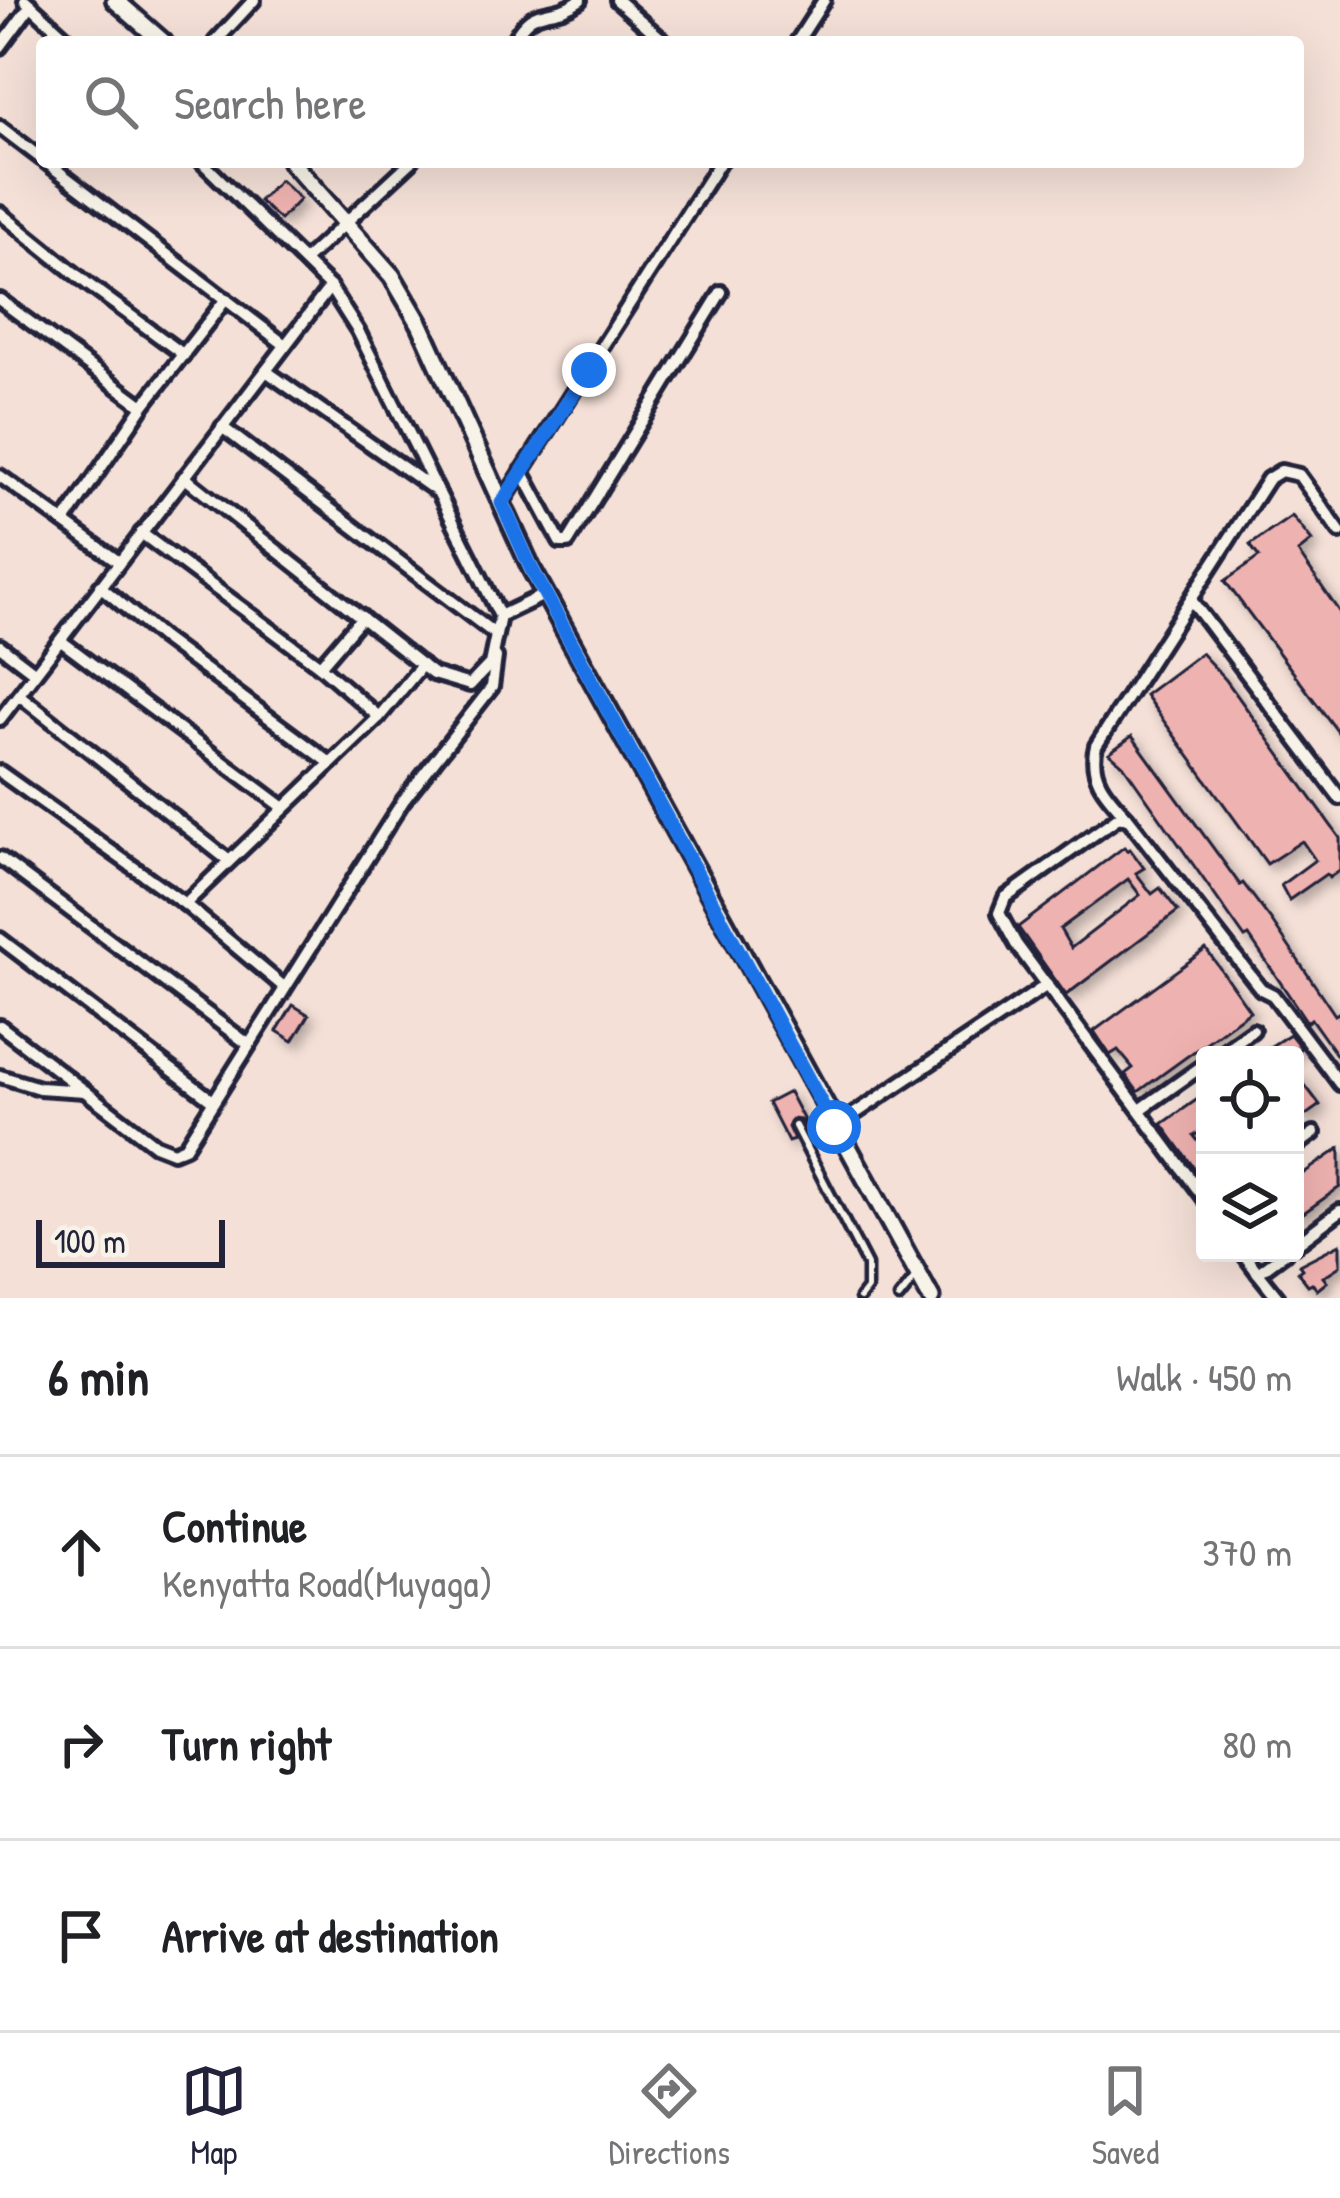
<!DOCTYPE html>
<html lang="en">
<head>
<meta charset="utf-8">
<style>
	body { margin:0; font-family:"Patrick Hand",sans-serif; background:#f2f2f2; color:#202124 }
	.controls { position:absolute; right:36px; bottom:36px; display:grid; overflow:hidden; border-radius:12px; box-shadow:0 12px 48px #0002 }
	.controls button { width:108px; height:108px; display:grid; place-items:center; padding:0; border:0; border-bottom:3px solid #e0e0e0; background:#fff; color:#202124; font:60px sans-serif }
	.scale { position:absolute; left:36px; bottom:30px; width:189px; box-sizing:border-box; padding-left:12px; border:6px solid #22223b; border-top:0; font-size:33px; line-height:42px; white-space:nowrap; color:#22223b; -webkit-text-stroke:9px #f7f3e8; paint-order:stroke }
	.stop { position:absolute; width:36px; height:36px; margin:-27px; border:9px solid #1a73e8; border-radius:50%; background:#fff }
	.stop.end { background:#1a73e8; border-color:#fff; box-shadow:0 3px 12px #0008 }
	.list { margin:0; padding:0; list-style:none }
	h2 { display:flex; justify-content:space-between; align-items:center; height:156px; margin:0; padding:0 48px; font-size:51px }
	h2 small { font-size:39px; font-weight:400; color:#757577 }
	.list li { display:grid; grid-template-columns:78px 1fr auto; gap:36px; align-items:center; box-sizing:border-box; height:192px; padding:0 48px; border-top:3px solid #e0e0e0 }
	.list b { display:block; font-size:45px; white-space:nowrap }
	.list p { margin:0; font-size:39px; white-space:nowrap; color:#757577 }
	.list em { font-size:39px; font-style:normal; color:#757577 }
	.icon { flex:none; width:66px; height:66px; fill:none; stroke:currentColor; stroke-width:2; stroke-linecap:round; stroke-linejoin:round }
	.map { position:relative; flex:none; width:1340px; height:1298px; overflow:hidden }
	.search { position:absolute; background:#fff; box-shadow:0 12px 48px #0002; left:36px; right:36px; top:36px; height:132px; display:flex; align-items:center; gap:30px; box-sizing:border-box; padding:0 42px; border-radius:12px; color:#757577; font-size:45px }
	.sheet { height:732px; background:#fff }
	nav { display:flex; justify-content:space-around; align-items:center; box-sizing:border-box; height:168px; border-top:3px solid #e0e0e0; background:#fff; font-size:33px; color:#757577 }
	nav a { display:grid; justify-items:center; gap:6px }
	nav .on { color:#22223b }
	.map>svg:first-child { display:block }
</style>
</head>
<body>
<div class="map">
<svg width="1340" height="1298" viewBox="0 0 1340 1298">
	<defs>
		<filter id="shadow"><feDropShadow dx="6" dy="6" stdDeviation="6" flood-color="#0004"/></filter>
	</defs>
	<rect width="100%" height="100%" fill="#f4e0d7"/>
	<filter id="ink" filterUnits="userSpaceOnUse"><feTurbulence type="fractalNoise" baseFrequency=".00833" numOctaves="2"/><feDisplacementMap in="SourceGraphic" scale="24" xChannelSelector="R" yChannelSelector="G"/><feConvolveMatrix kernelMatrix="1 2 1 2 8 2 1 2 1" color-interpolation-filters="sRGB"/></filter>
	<g filter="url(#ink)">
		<!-- building -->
		<g fill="#eeb2b0" stroke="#22223b" stroke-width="3" fill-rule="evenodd" filter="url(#shadow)">
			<polygon points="280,180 300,199 280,220 259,201"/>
			<polygon points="1292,516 1312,541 1298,552 1340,613 1340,735 1225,581 1259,557 1250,545"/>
			<polygon points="1201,653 1226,680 1340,838 1340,870 1329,878 1326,874 1289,900 1281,885 1315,860 1302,841 1267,864 1145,695"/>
			<polygon points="1132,736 1240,885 1243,883 1271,920 1335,1015 1340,1012 1340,1060 1311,1019 1307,1022 1249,936 1245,938 1123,765 1109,753"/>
			<path d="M1124,847L1127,851L1130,849L1144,868L1136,873L1152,894L1160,888L1178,911L1066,995L1018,927ZM1128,879L1140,895L1071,948L1060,929Z"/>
			<polygon points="1206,949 1250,1011 1138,1092 1125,1074 1133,1068 1118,1050 1110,1055 1094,1031"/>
			<polygon points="293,1005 309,1015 293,1041 277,1031"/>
			<polygon points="1290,1034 1301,1048 1292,1055 1257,1055"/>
			<polygon points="1295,1072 1320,1105 1303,1117 1295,1107"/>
			<polygon points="789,1092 810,1132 800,1120 793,1119 788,1127 794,1140 788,1142 768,1103"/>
			<polygon points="1205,1094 1205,1129 1194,1136 1205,1150 1205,1183 1162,1124"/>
			<polygon points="1340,1148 1340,1187 1295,1219 1295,1179"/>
			<polygon points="1340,1244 1340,1266 1323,1277 1327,1282 1317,1290 1312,1283 1308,1285 1298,1272 1302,1269 1299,1265"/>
		</g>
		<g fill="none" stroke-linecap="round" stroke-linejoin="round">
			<!-- service casing -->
			<g stroke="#22223b" stroke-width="15">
				<g id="service">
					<polyline points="795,1126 867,1265 867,1289 860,1298"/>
					<polyline points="899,1298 915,1278"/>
				</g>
			</g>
			<!-- minor casing -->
			<g stroke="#22223b" stroke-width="20">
				<g id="minor">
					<polyline points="25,0 71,42"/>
					<polyline points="617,0 665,42"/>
					<polyline points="215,42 254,0"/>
					<path d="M512,42C535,0 548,22 580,0"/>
					<polyline points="797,42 824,0"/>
					<polyline points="0,47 31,5"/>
					<polyline points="0,127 42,159"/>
					<polyline points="46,162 285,345"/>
					<polyline points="0,213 89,285 184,355"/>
					<polyline points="304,261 411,162"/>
					<polyline points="0,300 143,406"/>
					<polyline points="266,371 435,490"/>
					<polyline points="222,427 495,634"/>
					<polyline points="522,471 560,542 568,542 721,292"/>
					<polyline points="0,476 119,562"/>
					<polyline points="184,477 433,674 470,685 490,664 500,616 358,331 330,287 202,162"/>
					<polyline points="502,503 720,162"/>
					<polyline points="64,522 143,406 226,299"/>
					<polyline points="141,533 320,666 379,717"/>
					<polyline points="100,586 162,638 329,762"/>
					<polyline points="1191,600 1340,798"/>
					<polyline points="500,616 546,594"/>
					<polyline points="61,641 283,807"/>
					<polyline points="0,646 34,672"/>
					<polyline points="320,666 362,617"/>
					<polyline points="19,695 228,860"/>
					<polyline points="0,719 330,287"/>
					<polyline points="0,772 185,904 379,717 422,665"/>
					<path d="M1127,817C1107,795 1088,777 1096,746L1268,479L1281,471L1299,475L1340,532"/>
					<polyline points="0,858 248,1044"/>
					<polyline points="185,904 284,987"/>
					<polyline points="0,939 213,1101"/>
					<polyline points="0,1026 155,1145 173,1152 185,1147 403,801 492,687 496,657"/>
					<polyline points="1218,1055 1253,1030"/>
					<polyline points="0,1076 39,1088 85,1091"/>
					<polyline points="1140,1110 1205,1064"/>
					<polyline points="835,1127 1047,985"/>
					<polyline points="1295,1147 1314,1133"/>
					<polyline points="1205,1199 1016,944 999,913 1005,898 1117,818 1127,817 1261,989 1273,995 1340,1084"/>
					<polyline points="1295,1245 1340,1211"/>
					<polyline points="1243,1253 1258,1273"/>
					<polyline points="1278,1298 1258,1273 1285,1253"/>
				</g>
			</g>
			<!-- secondary casing -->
			<g stroke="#22223b" stroke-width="24">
				<g id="secondary">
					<polyline points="115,0 163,42"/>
					<polyline points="291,162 392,276 420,324 532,570 931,1298"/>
				</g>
			</g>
			<!-- service -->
			<use href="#service" stroke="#f7f3e8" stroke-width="6"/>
			<!-- minor -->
			<use href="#minor" stroke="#f7f3e8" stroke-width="10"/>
			<!-- secondary -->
			<use href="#secondary" stroke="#f7f3e8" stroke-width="15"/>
		</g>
	</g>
	<g fill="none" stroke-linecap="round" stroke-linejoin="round" filter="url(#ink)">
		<!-- route -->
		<polyline stroke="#1a73e8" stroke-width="15" points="589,370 502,503 532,570 834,1127"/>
	</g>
</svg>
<div class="controls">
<button><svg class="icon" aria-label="locate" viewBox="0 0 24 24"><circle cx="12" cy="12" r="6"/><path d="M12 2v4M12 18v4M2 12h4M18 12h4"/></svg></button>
<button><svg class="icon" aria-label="layers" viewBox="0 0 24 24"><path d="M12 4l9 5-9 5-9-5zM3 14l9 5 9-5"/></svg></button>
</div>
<div class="scale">100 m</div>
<div class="stop" style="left:834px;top:1127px"></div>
<div class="stop end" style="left:589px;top:370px"></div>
<div class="search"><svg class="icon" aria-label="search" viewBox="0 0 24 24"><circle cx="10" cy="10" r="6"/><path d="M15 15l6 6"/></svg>Search here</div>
</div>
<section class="sheet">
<h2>6 min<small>Walk · 450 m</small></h2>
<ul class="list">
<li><svg class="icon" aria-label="ahead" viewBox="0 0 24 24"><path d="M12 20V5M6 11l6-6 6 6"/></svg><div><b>Continue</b><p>Kenyatta Road(Muyaga)</p></div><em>370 m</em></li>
<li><svg class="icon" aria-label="right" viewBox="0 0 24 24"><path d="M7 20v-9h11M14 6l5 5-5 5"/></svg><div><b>Turn right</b></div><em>80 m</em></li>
<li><svg class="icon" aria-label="arrive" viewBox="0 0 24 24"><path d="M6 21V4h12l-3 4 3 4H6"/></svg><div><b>Arrive at destination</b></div></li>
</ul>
</section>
<nav>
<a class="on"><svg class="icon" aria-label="map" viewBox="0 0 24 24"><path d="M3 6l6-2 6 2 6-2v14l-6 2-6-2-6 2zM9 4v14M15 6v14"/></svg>Map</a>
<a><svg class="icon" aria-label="directions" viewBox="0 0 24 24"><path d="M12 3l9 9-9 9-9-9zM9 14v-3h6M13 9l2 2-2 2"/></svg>Directions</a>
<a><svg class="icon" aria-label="saved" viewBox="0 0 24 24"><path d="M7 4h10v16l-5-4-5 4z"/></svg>Saved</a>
</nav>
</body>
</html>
